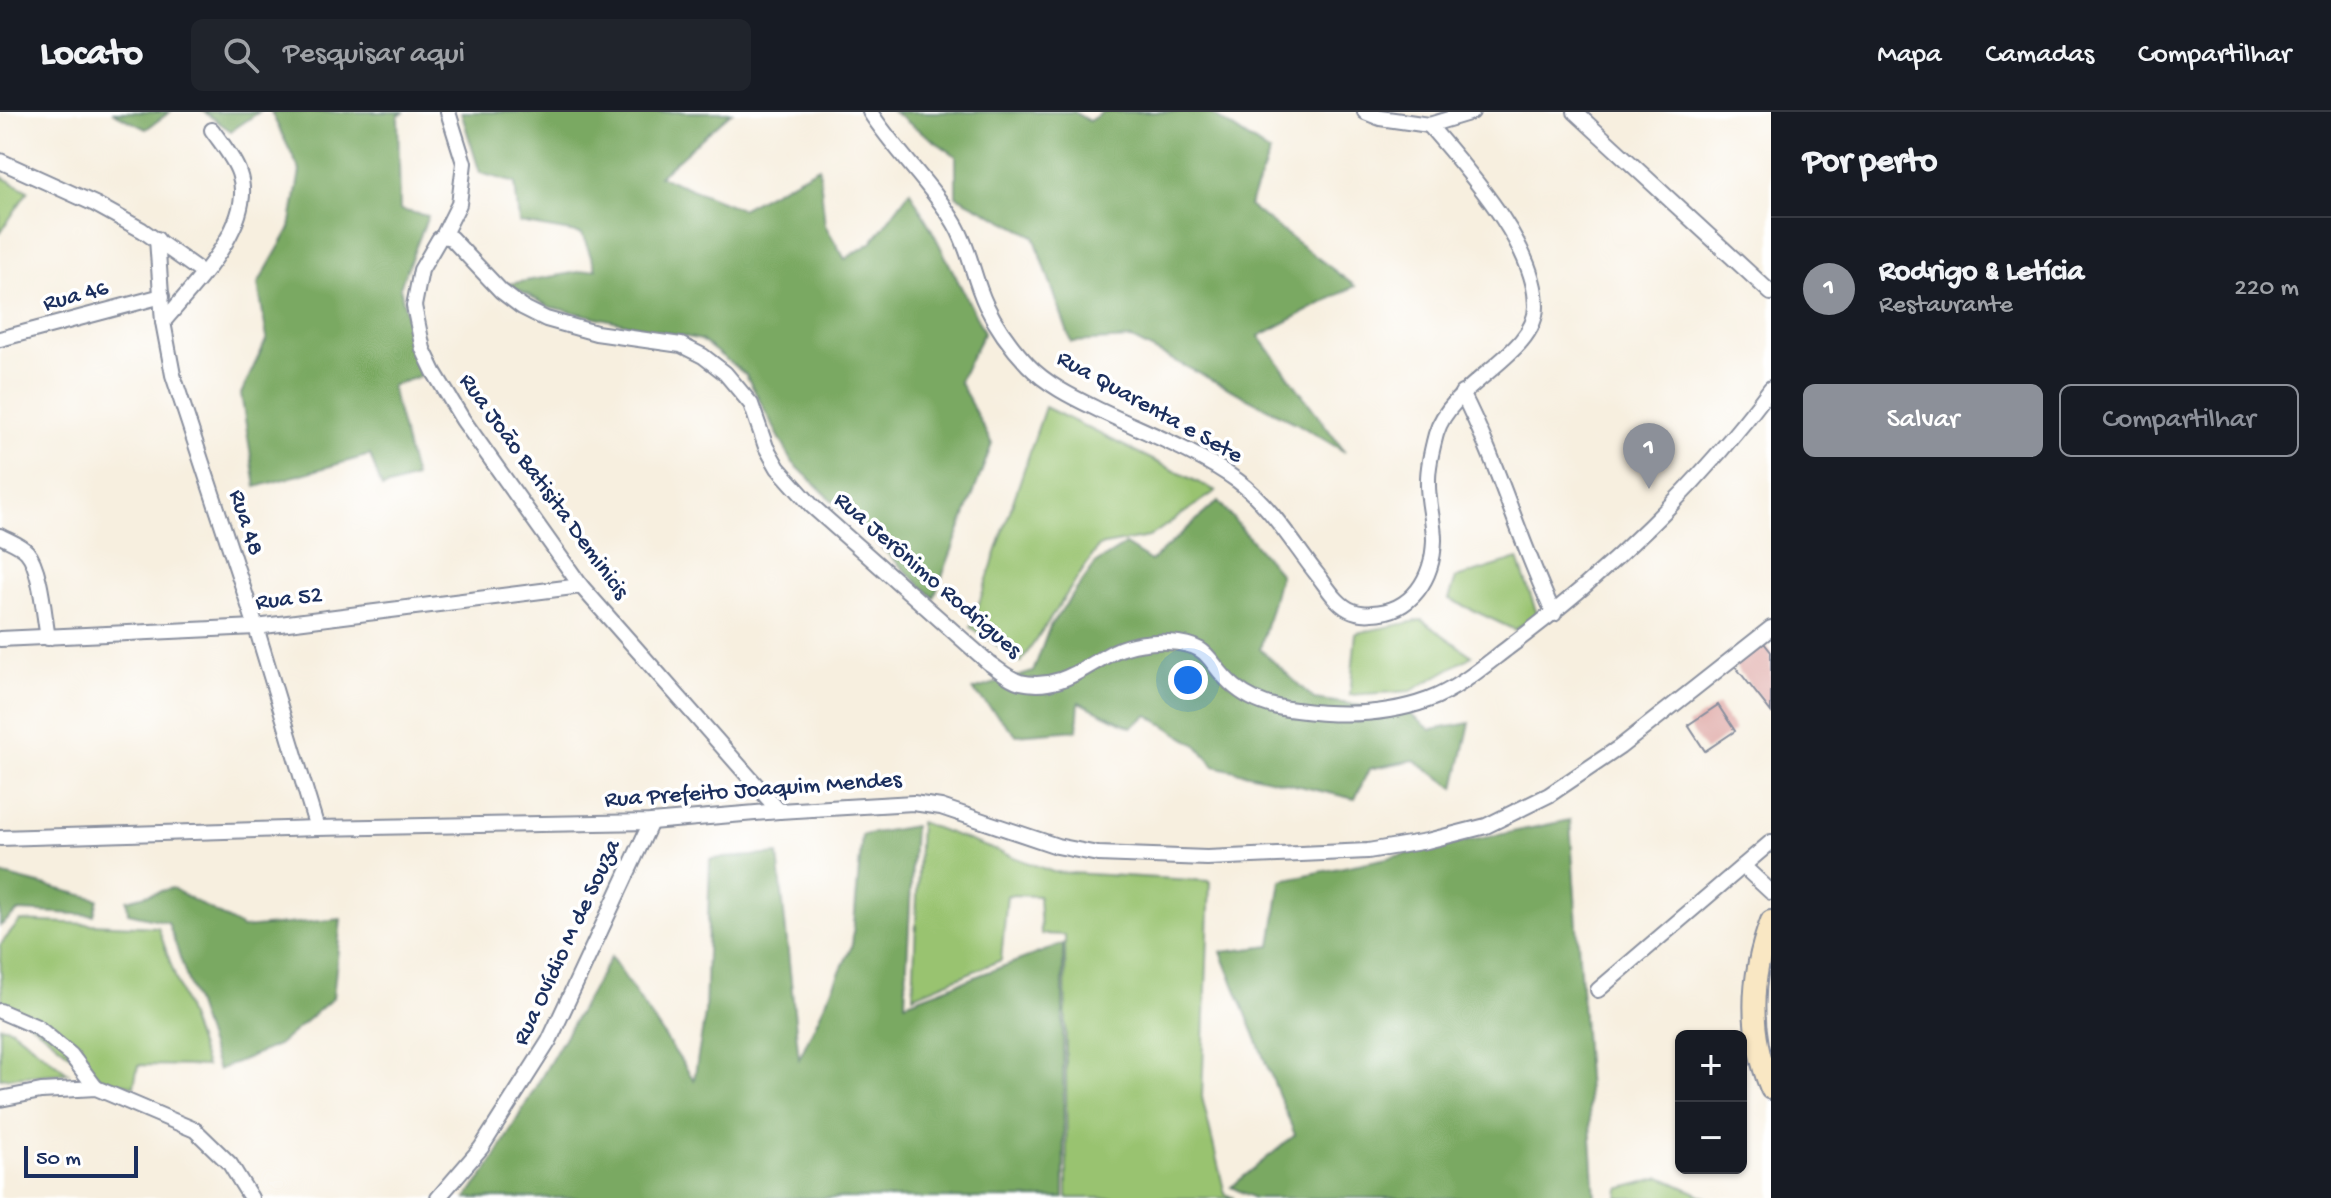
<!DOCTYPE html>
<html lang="pt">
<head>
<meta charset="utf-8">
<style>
	body { margin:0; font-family:"Gochi Hand",sans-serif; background:#20242c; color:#f1f3f6 }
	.controls { position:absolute; right:24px; bottom:24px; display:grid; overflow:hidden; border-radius:12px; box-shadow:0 2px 6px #0004 }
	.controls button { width:72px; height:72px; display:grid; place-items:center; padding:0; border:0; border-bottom:2px solid #363941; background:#171b24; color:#f1f3f6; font:40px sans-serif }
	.scale { position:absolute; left:24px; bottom:20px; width:114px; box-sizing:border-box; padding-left:8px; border:4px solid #1b2f5e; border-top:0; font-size:22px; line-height:28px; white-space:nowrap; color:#1b2f5e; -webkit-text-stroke:6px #fff; paint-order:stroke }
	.you { position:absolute; left:1188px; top:568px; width:28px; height:28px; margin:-20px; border:6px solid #fff; border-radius:50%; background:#1a73e8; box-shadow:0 0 0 12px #1a73e833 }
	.badge { display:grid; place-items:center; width:52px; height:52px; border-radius:50%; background:#8c9099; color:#fff; font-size:26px; font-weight:700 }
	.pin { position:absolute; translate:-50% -66px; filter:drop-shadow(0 2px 4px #0008) }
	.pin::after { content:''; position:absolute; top:42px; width:28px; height:24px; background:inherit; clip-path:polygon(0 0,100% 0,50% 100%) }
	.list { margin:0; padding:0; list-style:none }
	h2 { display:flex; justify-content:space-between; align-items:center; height:104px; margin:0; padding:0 32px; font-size:34px }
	h2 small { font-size:26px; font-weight:400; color:#9ea1a6 }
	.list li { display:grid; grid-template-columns:52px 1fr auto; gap:24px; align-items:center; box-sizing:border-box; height:144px; padding:0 32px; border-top:2px solid #363941 }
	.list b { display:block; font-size:30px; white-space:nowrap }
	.list p { margin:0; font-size:26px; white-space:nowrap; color:#9ea1a6 }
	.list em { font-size:26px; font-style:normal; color:#9ea1a6 }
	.actions { display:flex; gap:16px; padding:24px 32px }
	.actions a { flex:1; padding:18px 0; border:2px solid #8c9099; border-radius:12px; text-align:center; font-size:28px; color:#8c9099 }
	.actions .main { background:#8c9099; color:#fff }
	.icon { flex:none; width:44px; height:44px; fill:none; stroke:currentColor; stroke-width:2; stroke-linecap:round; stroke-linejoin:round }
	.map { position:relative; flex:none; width:1771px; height:1086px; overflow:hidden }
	header { display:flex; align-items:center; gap:48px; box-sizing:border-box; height:112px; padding:0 40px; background:#171b24; border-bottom:2px solid #363941 }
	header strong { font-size:38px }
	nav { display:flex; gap:44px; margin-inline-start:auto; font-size:28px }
	.search { width:560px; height:72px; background:#20242c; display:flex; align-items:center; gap:20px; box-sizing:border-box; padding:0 28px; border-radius:12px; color:#9ea1a6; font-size:30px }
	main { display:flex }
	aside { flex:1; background:#171b24 }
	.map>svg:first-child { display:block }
</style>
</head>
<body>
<header>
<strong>Locato</strong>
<div class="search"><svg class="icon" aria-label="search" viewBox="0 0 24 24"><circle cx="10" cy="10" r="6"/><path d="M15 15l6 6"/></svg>Pesquisar aqui</div>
<nav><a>Mapa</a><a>Camadas</a><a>Compartilhar</a></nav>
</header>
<main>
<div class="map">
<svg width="1771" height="1086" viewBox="0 0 1771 1086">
	<rect width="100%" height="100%" fill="#fff"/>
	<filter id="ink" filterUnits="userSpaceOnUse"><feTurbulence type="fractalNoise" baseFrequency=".0125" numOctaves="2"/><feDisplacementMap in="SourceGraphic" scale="16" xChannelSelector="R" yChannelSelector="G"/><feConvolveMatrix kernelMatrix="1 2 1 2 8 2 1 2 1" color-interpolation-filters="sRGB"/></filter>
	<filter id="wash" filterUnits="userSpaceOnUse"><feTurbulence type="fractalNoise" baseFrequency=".006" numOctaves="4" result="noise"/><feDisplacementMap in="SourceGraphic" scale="32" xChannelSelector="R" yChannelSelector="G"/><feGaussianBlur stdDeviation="1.8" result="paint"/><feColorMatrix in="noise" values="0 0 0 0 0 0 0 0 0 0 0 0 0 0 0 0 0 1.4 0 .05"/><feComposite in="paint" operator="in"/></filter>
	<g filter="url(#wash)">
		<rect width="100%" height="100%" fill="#f7efdf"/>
		<!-- green -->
		<g fill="#99c370" stroke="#5a7967" stroke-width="2">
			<polygon points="0,64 28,79 0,121"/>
			<polygon points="1045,295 1216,379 1149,425 1099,434 1021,550 971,515"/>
			<polygon points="1518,447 1537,502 1515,518 1449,487 1456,466"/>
			<polygon points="1422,508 1472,544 1411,579 1350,583 1356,521"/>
			<polygon points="920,710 1053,760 1210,769 1202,985 1225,1082 1234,1086 1067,1086 1065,823 1041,822 1039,784 1007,783 1001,848 913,884"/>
			<polygon points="20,809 158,815 206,954 138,953 134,974 101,967 2,888 0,833"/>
			<polygon points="0,914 10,916 68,961 0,966"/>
			<polygon points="1661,1065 1707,1086 1618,1086 1619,1077"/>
		</g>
		<!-- forest -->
		<g fill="#7aa962" stroke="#4a6c60" stroke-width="2">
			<polygon points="112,0 170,0 146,17"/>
			<polygon points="204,0 259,0 231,19"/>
			<polygon points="271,0 405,0 398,3 400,98 428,104 400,175 421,264 391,274 415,366 382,376 370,343 256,375 241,282 267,226 258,172 290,116 300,59"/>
			<polygon points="461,0 732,0 659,64 741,97 819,55 825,113 845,147 872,130 910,79 933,120 984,220 959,269 992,332 934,486 793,351 746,263 701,228 550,195 508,172 596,157 582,122 519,111 515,71 480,61"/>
			<polygon points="893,0 1074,0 1089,9 1103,0 1209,0 1270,41 1249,94 1355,174 1259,224 1345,340 1296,311 1132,227 1071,230 1034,124 956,84 956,44"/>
			<polygon points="1218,389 1280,462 1260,537 1314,587 1408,600 1431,618 1470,611 1455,676 1414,648 1369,657 1355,687 1214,654 1198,634 1148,603 1131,615 1079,590 1077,618 1016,623 973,578 1033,560 1050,514 1096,451 1125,433 1151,449"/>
			<polygon points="1570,708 1595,1086 1254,1086 1231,1075 1295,1023 1221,840 1271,834 1281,768"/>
			<polygon points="914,714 905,891 1063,832 1064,1086 466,1086 487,1059 611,845 694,968 705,902 710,747 778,742 799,947 852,834 862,723"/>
			<polygon points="0,762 98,787 94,803 19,799 0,814"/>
			<polygon points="172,776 243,816 341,807 333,886 278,933 218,958 168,810 128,801 127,788"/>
		</g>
		<g id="blocks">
			<!-- building -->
			<g fill="#dea6a3">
				<polygon points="1764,531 1771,540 1771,600 1735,554"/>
				<polygon points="1718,593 1735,619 1705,639 1688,613"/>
			</g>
		</g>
	</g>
	<g filter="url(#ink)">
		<use href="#blocks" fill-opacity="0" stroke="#898f9e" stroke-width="2"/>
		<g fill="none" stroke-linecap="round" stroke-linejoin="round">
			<!-- street casing -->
			<g stroke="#898f9e" stroke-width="18">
				<g id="street">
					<polyline points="448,0 464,51 459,92 443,124 439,127 421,158 414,194 423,237 434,260 463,308 581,474 779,699"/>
					<path d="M870,0C895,39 933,74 955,112C970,137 973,166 986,193C996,214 1012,236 1028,253C1046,272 1072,285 1095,296C1140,318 1199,340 1238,369C1270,393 1292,430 1316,461C1326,473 1337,494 1353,499C1358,501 1367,502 1372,501C1412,500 1433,466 1434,428C1434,408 1427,389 1428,368C1428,354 1432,337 1436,322C1451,270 1536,243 1536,194C1536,133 1466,57 1429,13"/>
					<polyline points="1365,0 1380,6 1429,13 1472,0"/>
					<polyline points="1575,0 1771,181"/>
					<polyline points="0,49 95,92 142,118 203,161"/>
					<path d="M443,124L451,126L501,179L522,195L546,207L596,221L681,233L703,244L725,261L751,292L766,335L778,356L812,394L989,551C998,557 1009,567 1020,570C1059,579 1084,555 1115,539C1130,532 1152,529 1168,530C1216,533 1205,551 1235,575C1252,589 1274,596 1296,598C1339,604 1387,603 1428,588C1458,577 1484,554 1509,535C1605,463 1699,373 1771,276"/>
					<polyline points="157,127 163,210 173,263 256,515 317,716"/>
					<path d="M163,210C193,174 257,111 239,61C234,46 221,31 212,18"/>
					<polyline points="0,227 162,184"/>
					<path d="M1462,281C1499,353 1519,429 1554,502"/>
					<path d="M0,424C9,429 21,433 27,440C41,456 44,505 48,526"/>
					<polyline points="0,527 256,515 581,474"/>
					<polyline points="0,726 317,716 651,710 779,699 913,691 941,695 1057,734 1098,742 1207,746 1368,739 1427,729 1486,714 1549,683 1620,635 1771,516"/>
					<polyline points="1743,754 1771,780"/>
					<polyline points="1598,878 1771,730"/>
					<polyline points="0,899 37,915 71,943 96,976"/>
					<polyline points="0,987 41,979 96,976 195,1018 230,1052 251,1086"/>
					<polyline points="438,1086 481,1036 549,929 651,710"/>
				</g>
			</g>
			<!-- secondary casing -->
			<g stroke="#898f9e" stroke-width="24">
				<path id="secondary" d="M1771,809C1750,864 1748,921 1771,977"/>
			</g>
			<!-- street -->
			<use href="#street" stroke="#fff" stroke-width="14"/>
			<!-- secondary -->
			<use href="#secondary" stroke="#f9e7c3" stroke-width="20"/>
		</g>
	</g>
	<g text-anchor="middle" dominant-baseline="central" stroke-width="7" stroke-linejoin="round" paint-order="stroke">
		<!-- street labels -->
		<g font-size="24" fill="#1b2f5e" stroke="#fff">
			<text transform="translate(76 185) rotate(-15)">Rua 46</text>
			<text transform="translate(1149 296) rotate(29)">Rua Quarenta e Sete</text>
			<text transform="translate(543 375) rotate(54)">Rua João Batisita Deminicis</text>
			<text transform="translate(245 411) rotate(72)">Rua 48</text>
			<text transform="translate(927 464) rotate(41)">Rua Jerônimo Rodrigues</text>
			<text transform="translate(289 488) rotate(-7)">Rua 52</text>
			<text transform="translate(753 679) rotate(-4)">Rua Prefeito Joaquim Mendes</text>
			<text transform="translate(568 831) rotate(-65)">Rua Ovídio M de Souza</text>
		</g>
	</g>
</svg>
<div class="controls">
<button>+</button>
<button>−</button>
</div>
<div class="scale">50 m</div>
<div class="you"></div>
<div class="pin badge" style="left:1649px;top:377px">1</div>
</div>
<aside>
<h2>Por perto<small></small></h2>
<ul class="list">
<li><span class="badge">1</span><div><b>Rodrigo &amp; Letícia</b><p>Restaurante</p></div><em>220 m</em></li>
</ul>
<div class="actions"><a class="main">Salvar</a><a>Compartilhar</a></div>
</aside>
</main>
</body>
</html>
